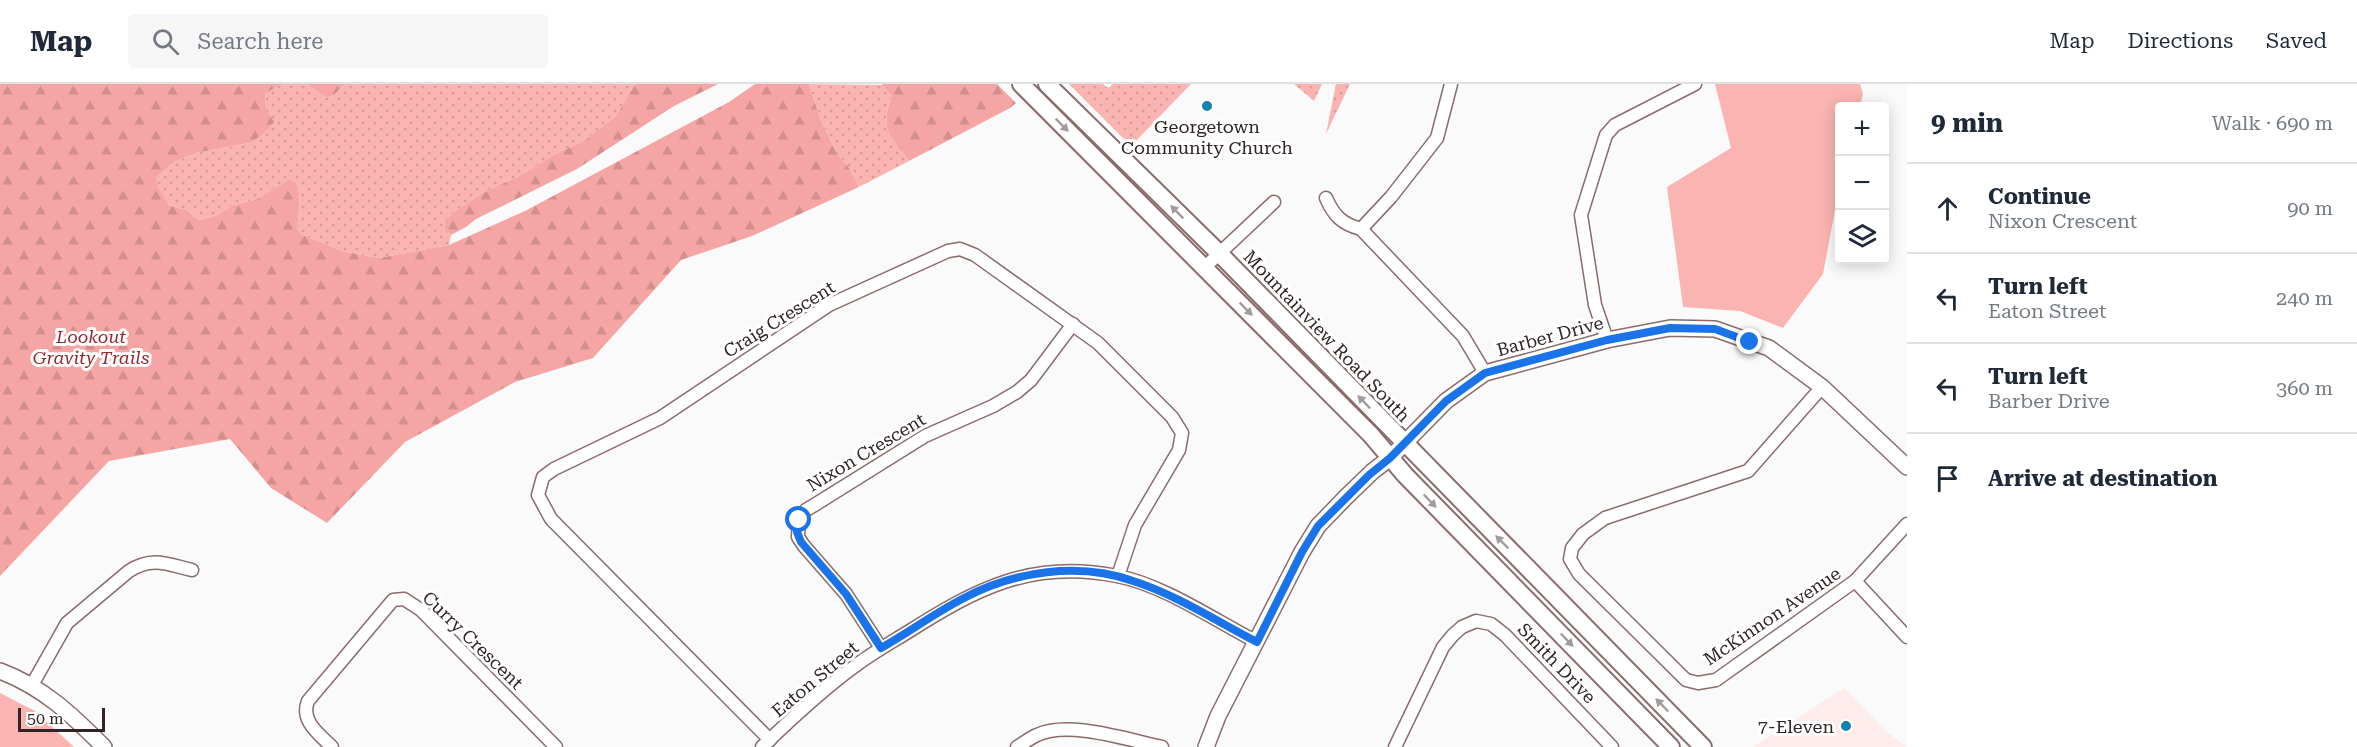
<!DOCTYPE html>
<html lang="en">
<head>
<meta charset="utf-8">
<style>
	body { margin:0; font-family:"Roboto Serif",serif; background:#f6f6f7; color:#1f2937 }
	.controls { position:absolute; right:18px; top:18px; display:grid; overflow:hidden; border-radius:6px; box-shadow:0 3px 15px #0003 }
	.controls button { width:54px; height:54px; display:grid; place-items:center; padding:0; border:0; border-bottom:2px solid #e0e1e3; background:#fff; color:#1f2937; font:30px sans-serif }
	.scale { position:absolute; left:18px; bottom:15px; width:87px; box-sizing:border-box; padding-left:6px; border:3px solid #302424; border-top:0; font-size:16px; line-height:21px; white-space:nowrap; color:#302424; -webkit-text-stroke:4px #fff; paint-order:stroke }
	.stop { position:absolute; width:18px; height:18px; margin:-14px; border:4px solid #1a73e8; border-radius:50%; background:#fff }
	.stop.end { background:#1a73e8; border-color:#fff; box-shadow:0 2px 6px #0008 }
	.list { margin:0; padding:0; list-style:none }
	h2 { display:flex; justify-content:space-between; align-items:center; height:78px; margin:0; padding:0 24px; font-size:26px }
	h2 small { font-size:20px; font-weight:400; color:#747a83 }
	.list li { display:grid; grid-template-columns:39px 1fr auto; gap:18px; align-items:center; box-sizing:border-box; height:90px; padding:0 24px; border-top:2px solid #e0e1e3 }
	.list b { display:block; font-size:22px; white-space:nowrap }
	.list p { margin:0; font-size:20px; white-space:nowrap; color:#747a83 }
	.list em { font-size:20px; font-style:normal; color:#747a83 }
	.icon { flex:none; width:33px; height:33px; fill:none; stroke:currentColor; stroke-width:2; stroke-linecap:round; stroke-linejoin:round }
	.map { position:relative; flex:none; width:1907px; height:663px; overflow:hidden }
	header { display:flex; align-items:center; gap:36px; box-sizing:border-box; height:84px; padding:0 30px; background:#fff; border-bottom:2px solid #e0e1e3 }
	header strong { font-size:28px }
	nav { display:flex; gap:33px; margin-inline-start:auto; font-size:21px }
	.search { width:420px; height:54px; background:#f6f6f7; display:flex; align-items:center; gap:15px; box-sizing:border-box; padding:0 21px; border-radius:6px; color:#747a83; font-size:22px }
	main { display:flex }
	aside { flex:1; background:#fff }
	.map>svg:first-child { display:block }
</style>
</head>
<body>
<header>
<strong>Map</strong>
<div class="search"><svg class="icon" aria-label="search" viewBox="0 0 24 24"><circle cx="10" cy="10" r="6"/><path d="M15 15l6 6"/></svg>Search here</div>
<nav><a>Map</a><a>Directions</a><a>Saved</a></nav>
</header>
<main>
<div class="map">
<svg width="1907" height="663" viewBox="0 0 1907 663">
	<defs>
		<pattern id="grass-dots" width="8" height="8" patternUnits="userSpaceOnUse" patternTransform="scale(1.5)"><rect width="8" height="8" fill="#fab4b2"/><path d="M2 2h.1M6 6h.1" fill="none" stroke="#d79b99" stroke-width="1.8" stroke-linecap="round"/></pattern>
		<pattern id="forest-firs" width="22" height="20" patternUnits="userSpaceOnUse" patternTransform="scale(1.5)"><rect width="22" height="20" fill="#f5a6a4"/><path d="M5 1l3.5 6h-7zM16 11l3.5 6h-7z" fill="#d28f8d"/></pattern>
	</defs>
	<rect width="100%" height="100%" fill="#fafafa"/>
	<!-- built -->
	<polygon fill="#feecec" points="1844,604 1887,648 1907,663 1753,663"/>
	<!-- grass -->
	<g fill="url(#grass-dots)">
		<path d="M286,0H306L327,14L334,11L345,0H635L616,32L584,57L555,70L519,92L484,108L459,124L445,136V145L451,151L449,161L379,174L342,167L301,150L297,144C299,128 302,114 296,98L289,95L257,115L234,121L215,132L200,136L194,133L189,127L169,121L156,102V94L174,78L196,69L250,59L266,25L265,10L278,2Z"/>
		<path d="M809,0L885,1L892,12C879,45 890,50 909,77L859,103L850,85L836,68L820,34Z"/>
		<polygon points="1069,0 1103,0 1108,4 1113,0 1191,0 1131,62"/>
		<polygon points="1294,0 1322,0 1314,17"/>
		<polygon points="1336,0 1350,0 1326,50"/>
	</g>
	<!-- forest -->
	<g fill="url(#forest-firs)">
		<path d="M0,0H286L278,2L265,10L266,25L274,38L263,50L250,59L196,69L174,78L156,94L157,102L169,121L189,127L194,133L200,136L215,132L234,121L257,115L289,95L296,98C302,114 299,128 297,144L301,150L342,167L379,174L449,161L525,127L729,18L755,0H809L820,34L836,68L850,85L859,103L752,152L681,176L593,274L515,298L405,358L327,439L271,404L230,355L109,377L0,492Z"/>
		<polygon points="306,0 345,0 334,11 327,14"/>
		<polygon points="635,0 718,0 674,22 577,85 476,135 466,143 451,151 445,145 445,136 459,124 484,108 519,92 555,70 584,57 616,32"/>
		<path d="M882,0H997L1016,19L1010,24L909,77C890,50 879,46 892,12Z"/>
	</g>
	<!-- park -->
	<g fill="#fab4b2">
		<polygon points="1715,0 1860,0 1863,10 1860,22 1840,22 1839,105 1823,190 1783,244 1740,227 1683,223 1667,103 1731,64"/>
		<polygon points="0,609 35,627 74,663 0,663"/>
	</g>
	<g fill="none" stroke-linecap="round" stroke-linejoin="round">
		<!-- minor casing -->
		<g stroke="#896c6b" stroke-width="15">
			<g id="minor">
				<path d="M1326,114C1334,132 1342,140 1361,145"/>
				<polyline points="1361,145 1463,252 1485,289"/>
				<polyline points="1361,145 1391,113 1437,54 1451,0"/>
				<polyline points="1205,183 1274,118"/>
				<polyline points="1607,256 1595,221 1581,131 1606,51 1615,41 1695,0"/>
				<polyline points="1822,303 1748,387 1605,434 1583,450 1572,464 1570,475 1579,490 1686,596 1698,599 1716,596 1855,497 1907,440"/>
				<polyline points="1855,497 1907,553"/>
				<polyline points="881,564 846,510 804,462 798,453 799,436 806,426 816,420 925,352 993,322 1017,308 1031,296 1073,240"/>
				<path d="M32,601L67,539L129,487C152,472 167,480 192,486"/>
				<polyline points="770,656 551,435 538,411 543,393 554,385 660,334 829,221 948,167 960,165 975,171 1098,259 1172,333 1182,349 1179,366 1135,441 1118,492"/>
				<path d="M332,663C319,650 300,637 308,617L393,516L404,515L421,526L556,663"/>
				<path d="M762,663C791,635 822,606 855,582C872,569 890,559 908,548C977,504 1033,475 1117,492C1164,501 1214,536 1257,558"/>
				<path d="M1017,663C1024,659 1030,654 1037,651C1069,636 1128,656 1162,663"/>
				<polyline points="1395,663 1443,563 1453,551 1462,543 1476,537 1491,540 1505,551 1612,663"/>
			</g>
		</g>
		<!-- tertiary casing -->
		<g stroke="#896c6b" stroke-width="18">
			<g id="tertiary">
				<path d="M0,587C43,603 72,631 104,663"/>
				<polyline points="1206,663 1218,632 1302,468 1318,442 1346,413 1373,387 1390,374 1446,317 1485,289 1607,256 1670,244 1715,245 1769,264 1822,303 1907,383"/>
			</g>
		</g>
		<!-- secondary casing -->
		<g stroke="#896c6b" stroke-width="20">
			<g id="secondary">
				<polyline points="1021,0 1371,351 1405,391 1671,663"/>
				<polyline points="1047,0 1219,169 1703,663"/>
			</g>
		</g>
		<!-- minor -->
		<use href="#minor" stroke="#fff" stroke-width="12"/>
		<!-- tertiary -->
		<use href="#tertiary" stroke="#fff" stroke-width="15"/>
		<!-- secondary -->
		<use href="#secondary" stroke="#fff" stroke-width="16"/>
	</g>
	<!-- one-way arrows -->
	<defs><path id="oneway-solid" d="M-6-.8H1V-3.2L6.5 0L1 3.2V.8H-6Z" transform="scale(1.5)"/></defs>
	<g fill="#a29c9c">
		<use href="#oneway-solid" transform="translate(1062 41) rotate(45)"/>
		<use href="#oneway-solid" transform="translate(1177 128) rotate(-135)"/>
		<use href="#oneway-solid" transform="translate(1246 225) rotate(45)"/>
		<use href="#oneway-solid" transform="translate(1364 318) rotate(-134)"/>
		<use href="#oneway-solid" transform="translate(1430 417) rotate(46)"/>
		<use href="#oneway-solid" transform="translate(1502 458) rotate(-135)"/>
		<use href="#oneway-solid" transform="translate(1567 556) rotate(46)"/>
		<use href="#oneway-solid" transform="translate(1662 621) rotate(-134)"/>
	</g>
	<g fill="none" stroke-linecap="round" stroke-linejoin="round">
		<!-- route -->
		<path stroke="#1a73e8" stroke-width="8" d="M799,436L797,448L801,458L846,510L881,564C909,548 935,529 964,514C1014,487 1079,478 1133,497C1177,511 1216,537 1257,558L1302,468L1318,442L1369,391L1390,374L1446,317L1485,289L1607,256L1670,244L1715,245L1750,258"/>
	</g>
	<!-- markers -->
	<g fill="#1681aa" stroke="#fff" stroke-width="2">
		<circle cx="1207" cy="22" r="6"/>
		<circle cx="1846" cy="642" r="6"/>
	</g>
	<g text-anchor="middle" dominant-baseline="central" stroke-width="6" stroke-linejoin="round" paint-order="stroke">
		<!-- poi labels -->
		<g font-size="18" fill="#302424" stroke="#fff">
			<text x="1207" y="42">Georgetown<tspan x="1207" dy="21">Community Church</tspan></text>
			<text x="1834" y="642" text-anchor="end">7-Eleven</text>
		</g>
		<!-- street labels -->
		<g font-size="18" fill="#302424" stroke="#fff">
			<text transform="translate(779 235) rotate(-32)">Craig Crescent</text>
			<text transform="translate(1327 252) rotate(46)">Mountainview Road South</text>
			<text transform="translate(1550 252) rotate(-15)">Barber Drive</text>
			<text transform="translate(866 368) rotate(-31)">Nixon Crescent</text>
			<text transform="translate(1772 532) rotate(-34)">McKinnon Avenue</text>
			<text transform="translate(473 556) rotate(44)">Curry Crescent</text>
			<text transform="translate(1557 579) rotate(46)">Smith Drive</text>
			<text transform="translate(815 595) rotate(-40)">Eaton Street</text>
		</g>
		<!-- park labels -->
		<g font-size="18" font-style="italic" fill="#982631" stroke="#fff">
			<text x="91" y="252">Lookout<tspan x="91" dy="21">Gravity Trails</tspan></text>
		</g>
	</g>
</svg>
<div class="controls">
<button>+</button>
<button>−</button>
<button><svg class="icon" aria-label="layers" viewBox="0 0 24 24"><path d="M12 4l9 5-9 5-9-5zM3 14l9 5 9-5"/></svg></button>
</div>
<div class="scale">50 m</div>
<div class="stop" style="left:799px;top:436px"></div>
<div class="stop end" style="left:1750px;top:258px"></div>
</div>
<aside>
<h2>9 min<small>Walk · 690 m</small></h2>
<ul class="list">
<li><svg class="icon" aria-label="ahead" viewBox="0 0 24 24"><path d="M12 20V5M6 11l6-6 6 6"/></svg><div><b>Continue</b><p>Nixon Crescent</p></div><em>90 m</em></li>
<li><svg class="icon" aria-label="left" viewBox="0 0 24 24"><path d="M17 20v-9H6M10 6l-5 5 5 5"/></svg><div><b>Turn left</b><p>Eaton Street</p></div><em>240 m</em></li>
<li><svg class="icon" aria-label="left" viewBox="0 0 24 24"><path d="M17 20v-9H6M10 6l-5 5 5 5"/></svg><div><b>Turn left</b><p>Barber Drive</p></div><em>360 m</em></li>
<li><svg class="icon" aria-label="arrive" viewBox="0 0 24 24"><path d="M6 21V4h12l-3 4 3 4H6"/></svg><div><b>Arrive at destination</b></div></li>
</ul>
</aside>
</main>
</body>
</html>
